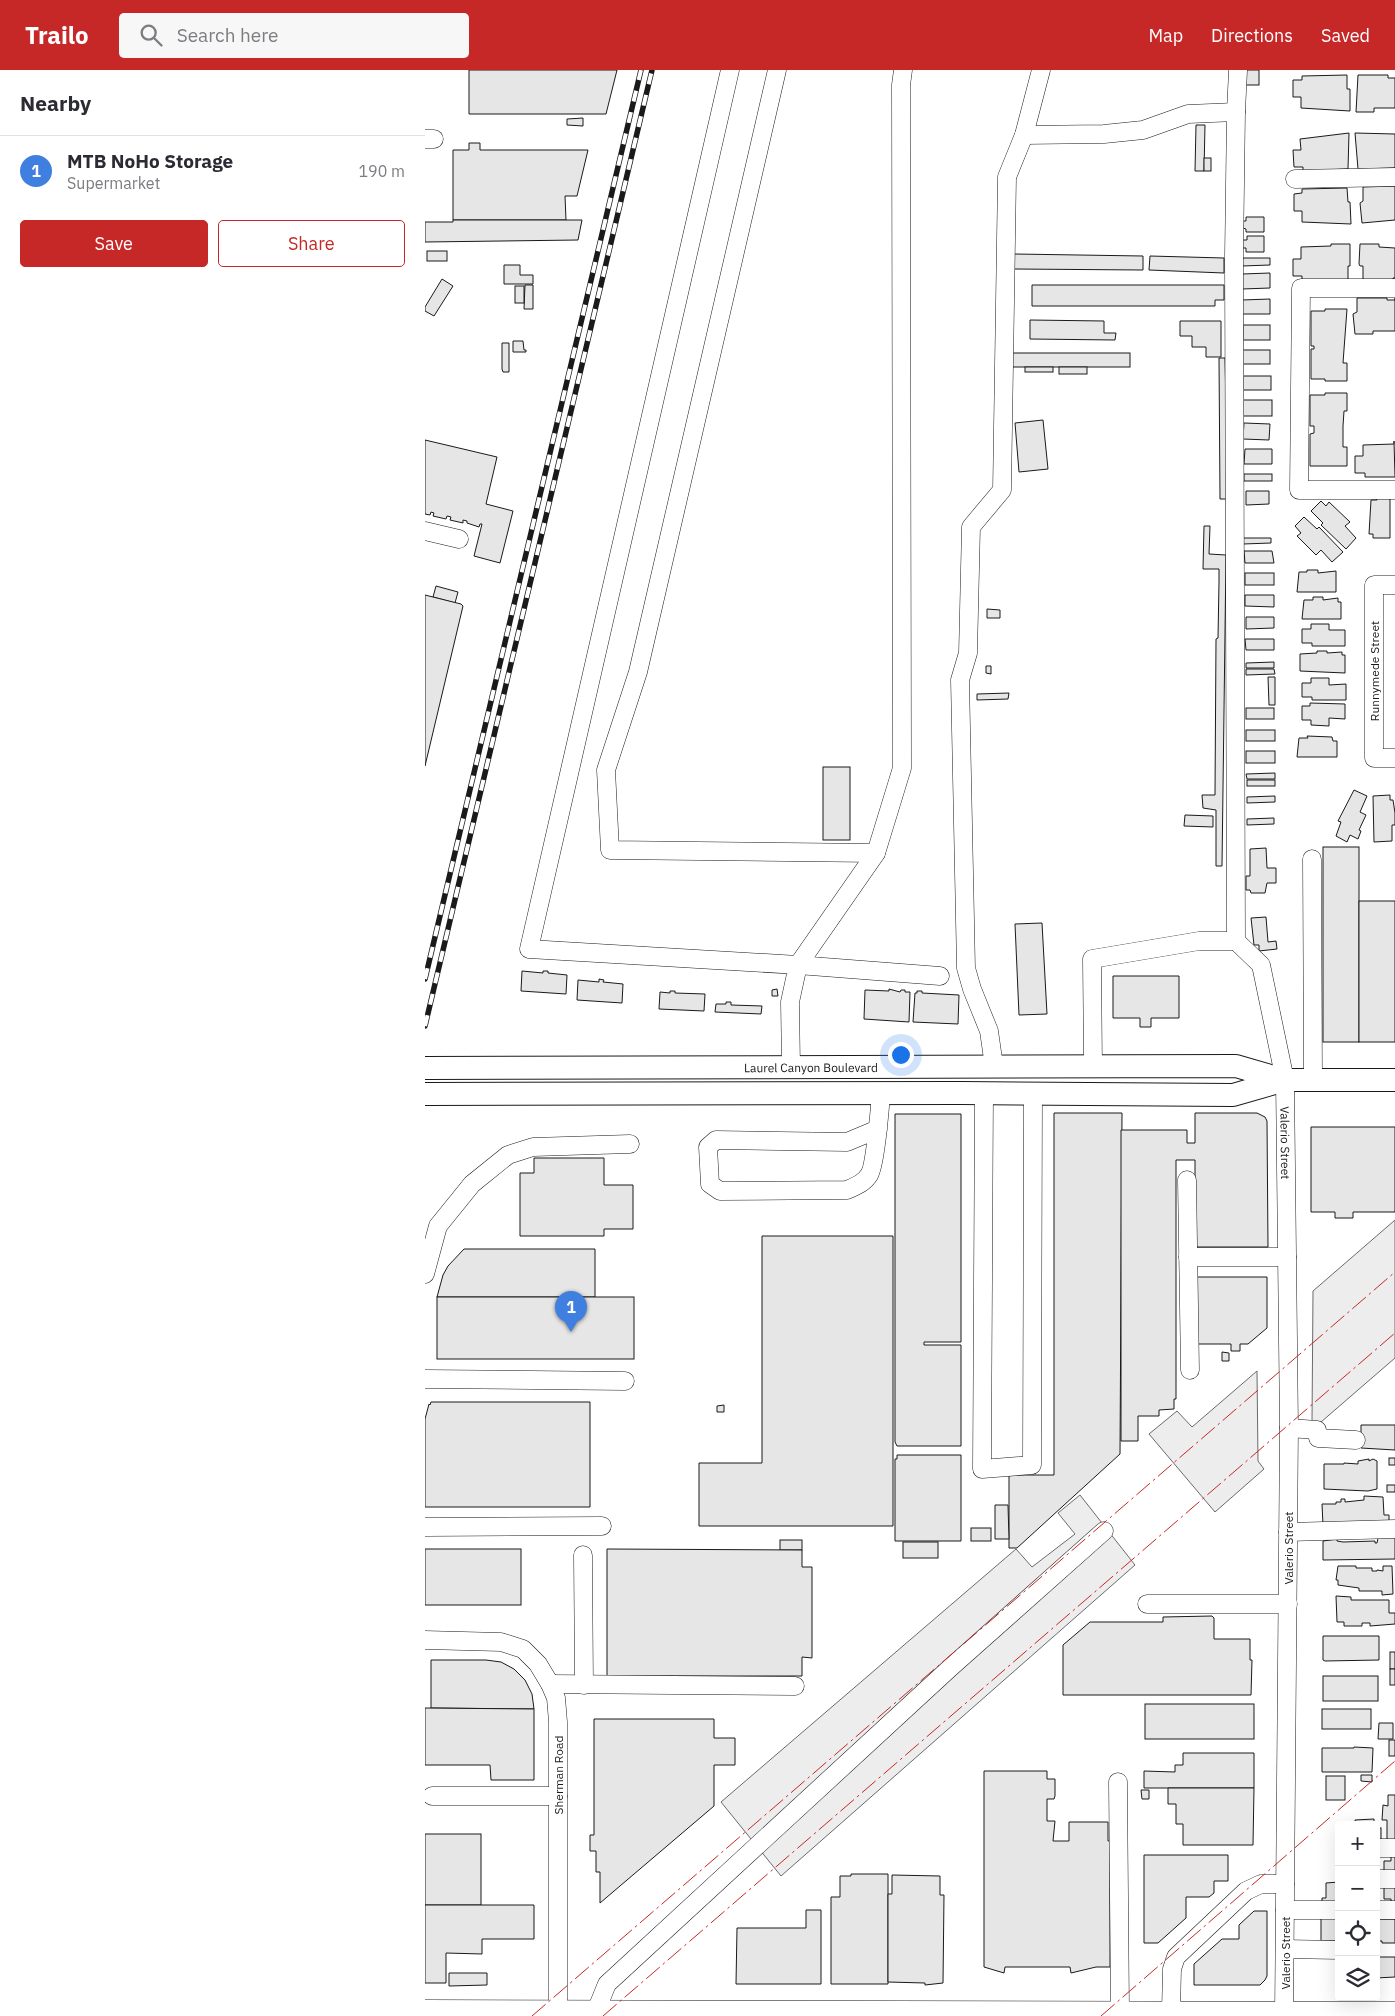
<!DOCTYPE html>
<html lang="en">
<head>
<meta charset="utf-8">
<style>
	body { margin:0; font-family:"IBM Plex Sans",sans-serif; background:#f7f7f7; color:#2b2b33 }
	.controls { position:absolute; right:15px; bottom:15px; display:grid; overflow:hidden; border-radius:5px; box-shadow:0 5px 20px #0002 }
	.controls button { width:45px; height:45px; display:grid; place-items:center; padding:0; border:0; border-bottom:1px solid #e1e1e2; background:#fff; color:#2b2b33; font:25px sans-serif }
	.you { position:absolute; left:475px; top:984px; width:18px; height:18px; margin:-12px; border:4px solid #fff; border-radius:50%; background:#1a73e8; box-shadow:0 0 0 8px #1a73e833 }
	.badge { display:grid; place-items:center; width:32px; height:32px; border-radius:50%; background:#c62828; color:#fff; font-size:16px; font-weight:700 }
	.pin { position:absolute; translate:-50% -41px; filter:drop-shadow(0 1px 2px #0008) }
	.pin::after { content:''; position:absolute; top:26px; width:18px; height:15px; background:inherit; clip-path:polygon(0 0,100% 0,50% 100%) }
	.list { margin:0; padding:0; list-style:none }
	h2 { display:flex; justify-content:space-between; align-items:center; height:65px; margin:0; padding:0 20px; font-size:21px }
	h2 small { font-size:16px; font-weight:400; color:#7c7c81 }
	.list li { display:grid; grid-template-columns:32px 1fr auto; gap:15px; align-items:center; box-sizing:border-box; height:70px; padding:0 20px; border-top:1px solid #e1e1e2 }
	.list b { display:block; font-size:19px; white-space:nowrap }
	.list p { margin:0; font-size:16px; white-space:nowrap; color:#7c7c81 }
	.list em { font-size:16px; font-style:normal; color:#7c7c81 }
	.actions { display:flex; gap:10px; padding:15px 20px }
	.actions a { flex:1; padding:11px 0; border:1px solid #c62828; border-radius:5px; text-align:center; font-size:18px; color:#c62828 }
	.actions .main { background:#c62828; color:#fff }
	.icon { flex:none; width:28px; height:28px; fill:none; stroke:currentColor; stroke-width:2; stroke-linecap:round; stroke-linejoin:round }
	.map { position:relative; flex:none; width:970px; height:1946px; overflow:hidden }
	header { display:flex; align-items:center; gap:30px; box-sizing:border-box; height:70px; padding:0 25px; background:#c62828; color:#fff }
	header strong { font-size:24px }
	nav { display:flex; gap:28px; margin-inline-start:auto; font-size:18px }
	.search { width:350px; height:45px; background:#f7f7f7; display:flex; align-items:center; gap:12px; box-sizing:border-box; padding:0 18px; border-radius:5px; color:#7c7c81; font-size:19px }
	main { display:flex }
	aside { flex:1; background:#fff }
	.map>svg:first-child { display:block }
</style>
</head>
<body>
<header>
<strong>Trailo</strong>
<div class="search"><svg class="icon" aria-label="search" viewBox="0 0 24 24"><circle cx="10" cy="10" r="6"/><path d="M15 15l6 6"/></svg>Search here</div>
<nav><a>Map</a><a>Directions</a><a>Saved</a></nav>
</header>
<main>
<aside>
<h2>Nearby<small></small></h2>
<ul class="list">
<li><span class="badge" style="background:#3f7fe0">1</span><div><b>MTB NoHo Storage</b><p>Supermarket</p></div><em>190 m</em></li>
</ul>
<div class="actions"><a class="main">Save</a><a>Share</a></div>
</aside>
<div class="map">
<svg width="970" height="1946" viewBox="0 0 970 1946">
	<rect width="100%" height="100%" fill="#fff"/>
	<!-- parking -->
	<g fill="#ededed" stroke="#6a6a6a">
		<polygon points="970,1150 970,1288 896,1352 887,1352 888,1221"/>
		<polygon points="832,1301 833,1391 839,1399 790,1442 724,1364 752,1341 767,1357"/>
		<polygon points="655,1425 710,1495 356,1806 296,1732 591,1479 607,1497 650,1464 633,1443"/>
	</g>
	<!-- building -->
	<g fill="#e6e6e6" stroke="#1a1a1a">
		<polygon points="44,0 192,0 181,44 44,44"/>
		<rect x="820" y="0" width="14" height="15"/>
		<polygon points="922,5 922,19 925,19 925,41 876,38 876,27 868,27 868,10 877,10 877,6"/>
		<polygon points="933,5 963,5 963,8 970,8 970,38 949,38 949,42 931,42"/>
		<polygon points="158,48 158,56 142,55 142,49"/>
		<polygon points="771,55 780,55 779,101 770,101"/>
		<polygon points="924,63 923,99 878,101 878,97 869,97 868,80 876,80 875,69"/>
		<polygon points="930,63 970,64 970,98 933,99"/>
		<polygon points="44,73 55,73 55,80 163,80 152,126 140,126 141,150 28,150 28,80 44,80"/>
		<rect x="779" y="88" width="7" height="13"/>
		<polygon points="970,116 970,150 937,153 935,133 938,131 938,117"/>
		<polygon points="922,118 923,132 925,132 926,154 877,152 877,141 869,141 869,124 877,123 877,119"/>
		<polygon points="821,147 839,147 839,162 821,162 821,159 818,158 818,151 821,151"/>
		<polygon points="28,150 157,150 153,170 0,172 0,152 28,152"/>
		<polygon points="822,166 839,166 839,182 821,182 821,178 817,178 817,170 822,170"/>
		<polygon points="906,174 925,174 925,196 923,196 923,210 877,210 877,206 868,206 868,189 876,189 876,177 906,176"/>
		<polygon points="935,174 954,174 954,177 970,178 970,208 968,208 968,210 938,210 938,196 935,196 934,194"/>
		<rect x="2" y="181" width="20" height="10"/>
		<polygon points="589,184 718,186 718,200 589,199"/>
		<polygon points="725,186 799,188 799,203 724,200"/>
		<polygon points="817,188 845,188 845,195 817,196"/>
		<polygon points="79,195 95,195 95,205 108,205 108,214 79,214"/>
		<polygon points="845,203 845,218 817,219 817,204"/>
		<polygon points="17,209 28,216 9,246 0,241 0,237"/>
		<polygon points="100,215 108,215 108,239 99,239"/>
		<polygon points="607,215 799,215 799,230 790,230 790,236 607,236"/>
		<rect x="90" y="216" width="9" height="17"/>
		<polygon points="932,228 962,228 962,230 970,230 970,228 970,261 948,261 948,264 930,264 928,244 932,242"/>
		<polygon points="845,229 845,244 817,244 817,230"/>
		<polygon points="900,239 922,239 918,293 922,293 922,311 900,311 900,309 886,309 886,279 889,279 889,276 886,276 886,241 900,241"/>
		<polygon points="605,250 679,251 679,263 691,263 690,270 605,269"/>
		<polygon points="755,251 796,251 796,287 781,287 781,277 767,277 767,266 755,266"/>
		<rect x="818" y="255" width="27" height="15"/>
		<polygon points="88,271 98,271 99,280 101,280 101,282 88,282"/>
		<polygon points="77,273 84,273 84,302 78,302 77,299"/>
		<rect x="817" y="280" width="28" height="14"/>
		<rect x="586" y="283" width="119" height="14"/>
		<polygon points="794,288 800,288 803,429 795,429"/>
		<rect x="600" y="297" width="28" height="5"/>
		<rect x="634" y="297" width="28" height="7"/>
		<rect x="818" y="306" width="28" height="14"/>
		<polygon points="900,323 922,323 922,341 919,341 918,356 918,377 922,377 922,396 885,396 885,364 889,363 889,356 885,356 885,325 900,325"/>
		<rect x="818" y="330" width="29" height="16"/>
		<polygon points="618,350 623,399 594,402 590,353"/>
		<polygon points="819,353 845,354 844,370 818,369"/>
		<polygon points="0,370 72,387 61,434 88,441 75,493 49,486 57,454 55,454 54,457 42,453 42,451 38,450 38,453 25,450 26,447 22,446 21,449 8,446 9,443 6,442 5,445 0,444"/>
		<polygon points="969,371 970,407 940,407 940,403 930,403 930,386 938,386 938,375 969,374"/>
		<polygon points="820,379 847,379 847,394 819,394"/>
		<rect x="819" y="404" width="28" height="7"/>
		<polygon points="821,421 844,421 844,434 821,435"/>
		<polygon points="952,428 965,428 965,468 948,468 948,464 944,464 946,430 952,430"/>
		<polygon points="896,431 901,436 904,432 925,452 920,456 931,468 921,479 896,455 898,453 886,441"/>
		<polygon points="879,447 892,459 894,457 918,482 907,492 896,480 891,485 872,466 876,463 870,456"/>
		<polygon points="779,456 785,456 784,484 801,485 797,796 791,796 791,740 778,738 777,725 790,725 791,569 793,568 794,512 794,499 778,499"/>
		<polygon points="818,468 846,468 846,473 818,474"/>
		<polygon points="819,481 847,481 849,493 820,493"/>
		<polygon points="882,500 893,500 893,503 911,501 911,522 872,522 874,502 882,502"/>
		<rect x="820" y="503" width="29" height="12"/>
		<polygon points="11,516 33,522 30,533 8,527"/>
		<polygon points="0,525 36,534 38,536 0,696"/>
		<polygon points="820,525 849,525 849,537 820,536"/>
		<polygon points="888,527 898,527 898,530 913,528 913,532 916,532 916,549 877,549 879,530 888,530"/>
		<polygon points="562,539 575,540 575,548 562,548"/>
		<polygon points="821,547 849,547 849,558 821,559"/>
		<polygon points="886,554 904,554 904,560 920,560 920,576 887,576 887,573 877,573 877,559 886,559"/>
		<polygon points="820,569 849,569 849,580 821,580"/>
		<polygon points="892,581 902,581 902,583 917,582 917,585 920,585 920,603 875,601 875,584 892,583"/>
		<polygon points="849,592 849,598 821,598 821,593"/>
		<polygon points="561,596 566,596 566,604 561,603"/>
		<polygon points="821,599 849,599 850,604 821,605"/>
		<polygon points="843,607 850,607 850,635 844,635"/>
		<polygon points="886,608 904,608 904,615 921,614 921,630 887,630 887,627 877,627 877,613 886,613"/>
		<polygon points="584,623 583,629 552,630 552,624"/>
		<polygon points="885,633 920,634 920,649 904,648 904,656 886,655 886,650 877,650 877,636 885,636"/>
		<rect x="821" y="638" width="28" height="11"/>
		<rect x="821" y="660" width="29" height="11"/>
		<polygon points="882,666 907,667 908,671 912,671 912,687 872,687 874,668 883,668"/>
		<rect x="821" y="681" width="29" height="12"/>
		<rect x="398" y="697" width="27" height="73"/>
		<polygon points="850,703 850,709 822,709 821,704"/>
		<rect x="822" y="710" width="28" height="6"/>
		<polygon points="929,720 942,726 935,742 941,745 934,760 936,761 933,769 925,765 922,772 911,766 916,752 913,751"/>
		<polygon points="965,725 965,730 968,730 970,743 970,755 967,755 967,771 949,772 948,726"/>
		<polygon points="850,726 850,732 822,733 822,727"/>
		<polygon points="760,745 788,746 788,757 759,756"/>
		<polygon points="849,748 849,754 822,755 822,749"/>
		<rect x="898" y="777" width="36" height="195"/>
		<polygon points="841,778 842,798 851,798 851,813 842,813 840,823 826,823 825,820 821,820 821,806 825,806 825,779"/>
		<rect x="934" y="831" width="36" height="141"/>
		<polygon points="841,847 843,872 851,871 852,879 834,881 834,875 829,875 826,848"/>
		<polygon points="617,853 622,944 594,945 590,854"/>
		<polygon points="97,901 118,903 118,901 123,901 123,903 142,905 141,924 96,921"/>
		<polygon points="688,906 754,906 754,948 726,948 726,957 715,957 715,948 688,948"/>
		<polygon points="174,909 179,910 178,912 198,914 197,933 152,930 153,910 174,912"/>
		<polygon points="352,919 353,926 347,926 347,920"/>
		<polygon points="464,919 475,922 476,920 480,920 480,922 485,922 484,952 439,949 440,920 464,921"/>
		<polygon points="245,921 250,921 250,923 280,924 279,941 234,939 235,922 245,923"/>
		<polygon points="492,921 497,921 497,923 534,925 533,954 488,952 490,923 492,923"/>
		<polygon points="301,932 306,932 306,935 337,936 336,944 290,942 291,934 301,934"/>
		<polygon points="629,1043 697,1043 695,1384 592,1478 584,1478 584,1405 629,1405"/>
		<polygon points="770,1043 832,1043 840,1047 842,1051 843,1177 770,1177 770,1090 751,1090 751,1329 749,1329 749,1339 734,1340 734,1346 713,1346 713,1371 696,1371 696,1060 762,1060 762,1073 770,1073"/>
		<polygon points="470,1044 536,1044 536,1272 499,1272 499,1275 536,1275 536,1376 472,1376 470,1372"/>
		<polygon points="886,1057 970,1057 970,1142 928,1142 928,1148 910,1148 910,1142 886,1142"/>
		<polygon points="109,1088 179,1088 179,1115 208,1115 208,1159 179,1159 179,1166 95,1166 95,1103 109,1103"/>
		<polygon points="337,1166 468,1166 468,1456 274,1456 274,1393 337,1393"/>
		<polygon points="39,1179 170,1179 170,1227 12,1227 18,1205 23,1196"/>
		<polygon points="770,1207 842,1207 842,1258 823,1274 815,1274 815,1281 806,1281 806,1274 770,1274"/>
		<rect x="12" y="1227" width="197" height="62"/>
		<polygon points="797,1282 804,1283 804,1291 797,1291"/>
		<polygon points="6,1332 165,1332 165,1437 0,1437 0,1349 4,1334 5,1335"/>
		<polygon points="299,1335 299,1342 292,1342 292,1336"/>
		<polygon points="936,1355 970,1355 970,1380 936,1378"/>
		<polygon points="472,1385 536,1385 536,1471 470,1471 470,1389 472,1389"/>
		<rect x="964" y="1388" width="6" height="7"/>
		<polygon points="944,1389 944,1391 948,1389 952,1391 952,1419 943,1421 899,1419 899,1394 919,1394 919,1393 933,1394 933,1391"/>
		<rect x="962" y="1415" width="8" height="7"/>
		<polygon points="939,1426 958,1427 959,1445 964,1445 964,1455 898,1455 897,1434 911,1434 911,1432 916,1432 916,1429 920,1429 920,1432 939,1430"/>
		<polygon points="570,1435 583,1435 584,1469 570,1469"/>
		<rect x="546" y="1458" width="20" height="13"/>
		<polygon points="954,1463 970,1463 970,1489 898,1490 898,1471 912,1469 912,1471 918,1472 950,1471 950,1473 952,1473"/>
		<rect x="355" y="1470" width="22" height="10"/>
		<rect x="478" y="1472" width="35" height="16"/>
		<rect x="0" y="1479" width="96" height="56"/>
		<polygon points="182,1479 377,1480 377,1497 387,1497 387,1588 377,1587 377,1606 182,1606"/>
		<polygon points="913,1496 931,1496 931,1498 947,1498 947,1501 952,1501 952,1500 958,1501 958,1496 967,1496 968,1524 957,1525 957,1521 934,1521 934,1518 913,1515 913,1510 911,1510"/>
		<polygon points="911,1526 926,1527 926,1530 964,1530 964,1543 970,1543 970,1554 945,1556 945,1553 937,1553 937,1556 919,1556 919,1552 912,1552"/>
		<polygon points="787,1546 789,1548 789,1569 825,1569 825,1590 827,1590 826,1625 638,1625 638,1575 665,1552 738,1552 738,1547"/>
		<polygon points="898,1566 954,1566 954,1590 900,1591 898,1590"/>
		<rect x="965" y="1582" width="5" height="17"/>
		<polygon points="6,1590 61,1590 76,1592 89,1599 100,1610 107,1624 109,1639 6,1638"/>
		<rect x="965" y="1599" width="5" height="16"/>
		<rect x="898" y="1606" width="55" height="25"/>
		<rect x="720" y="1634" width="109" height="35"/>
		<polygon points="0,1638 109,1639 109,1710 66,1710 65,1695 0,1695"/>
		<rect x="897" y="1639" width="49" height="20"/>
		<polygon points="169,1649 289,1649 289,1668 310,1668 310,1695 289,1695 289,1736 175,1833 175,1802 171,1802 171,1781 165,1781 165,1765 169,1765"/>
		<polygon points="954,1653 968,1653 968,1669 953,1669"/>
		<rect x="964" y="1670" width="6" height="16"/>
		<polygon points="929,1677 948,1678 947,1702 897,1702 897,1678 929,1678"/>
		<polygon points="758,1683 829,1683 829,1718 719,1718 719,1701 750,1702 750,1695 758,1695"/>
		<polygon points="559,1701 622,1701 622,1709 630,1709 630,1726 629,1729 622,1729 622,1751 630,1751 628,1771 644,1771 644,1752 683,1752 683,1771 685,1771 685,1897 671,1897 646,1903 645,1897 580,1897 579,1903 559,1897"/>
		<polygon points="936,1705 947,1705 947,1712 936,1711"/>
		<rect x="901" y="1706" width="19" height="24"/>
		<polygon points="743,1718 829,1718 828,1775 758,1775 758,1754 751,1754 751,1734 743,1734"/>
		<polygon points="716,1720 724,1720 724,1729 717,1729"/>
		<polygon points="963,1725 970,1725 970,1771 962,1771 962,1750 957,1750 958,1735 963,1736"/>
		<polygon points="949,1749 949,1755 930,1755 930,1750"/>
		<rect x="951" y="1758" width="5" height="13"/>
		<rect x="0" y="1764" width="56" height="71"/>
		<polygon points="719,1785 803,1785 803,1811 789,1811 789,1823 784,1827 761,1827 761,1848 733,1873 719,1873"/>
		<polygon points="966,1786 970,1786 970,1806 959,1806 959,1791 966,1791"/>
		<polygon points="426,1804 463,1804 463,1914 406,1914 406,1827 415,1827 415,1806 426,1806"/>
		<polygon points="467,1805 515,1806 515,1825 519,1825 518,1913 500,1915 500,1913 463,1912 463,1824 467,1824"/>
		<polygon points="914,1812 914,1836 897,1836 897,1828 901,1828 901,1813"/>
		<polygon points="959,1814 970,1814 970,1834 966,1834 966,1829 959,1829"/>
		<polygon points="0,1835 109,1835 109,1869 57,1869 57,1884 21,1883 21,1913 0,1913"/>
		<polygon points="381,1840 396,1840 396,1914 311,1914 312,1858 381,1858"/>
		<polygon points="829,1841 842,1841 842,1906 840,1910 835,1915 769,1915 769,1894 797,1869 814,1869 814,1855"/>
		<rect x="896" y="1848" width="18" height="23"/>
		<polygon points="951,1849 970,1849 970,1873 957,1873 957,1871 951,1871"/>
		<polygon points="951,1887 970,1887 970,1907 951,1908"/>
		<polygon points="24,1903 62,1903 62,1915 24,1916"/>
	</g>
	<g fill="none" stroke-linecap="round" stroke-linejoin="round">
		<!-- minor casing -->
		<g stroke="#1a1a1a" stroke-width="19">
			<g id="minor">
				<polyline points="305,0 104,879 373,895 365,932 366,997"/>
				<polyline points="352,0 213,602 181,700 185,780 451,783"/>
				<polyline points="478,0 476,15 477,698 451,783 373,895 515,906"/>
				<path id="s1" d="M813,0L811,42L809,186L811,871L836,895L860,1010L864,1358L859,1946"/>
				<polyline points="599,65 679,64 718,60 763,44 811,42"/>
				<polyline points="0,69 9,69"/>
				<polyline points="870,109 970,107"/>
				<polyline points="970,218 876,218 874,420 970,420"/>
				<polyline points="0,461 34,469"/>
				<polyline points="970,515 949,515 949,688 970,688"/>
				<polyline points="887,789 888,1010"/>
				<polyline points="569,996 564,961 547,919 541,898 535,610 543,583 546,457 577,420 582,107 599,65 616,0"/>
				<polyline points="668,996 667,889 774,871 811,871"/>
				<polyline points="559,1023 557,1399 607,1395 608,1023"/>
				<path d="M453,1059L422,1072L291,1070L283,1077L285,1114L295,1121L422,1120C431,1116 439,1113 444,1105C450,1097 455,1037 456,1024"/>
				<polyline points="762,1110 765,1300"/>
				<polyline points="763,1187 862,1187"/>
				<polyline points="0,1204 13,1156 47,1114 83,1085 108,1077 205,1074"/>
				<polyline points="0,1309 200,1311"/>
				<polyline points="864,1358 892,1360 893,1368 931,1370"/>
				<polyline points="0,1457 177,1456"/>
				<polyline points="863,1462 970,1459"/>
				<polyline points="158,1485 159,1615"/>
				<polyline points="722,1534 863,1534"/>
				<polyline points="0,1570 76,1572 98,1579 113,1594 125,1614 131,1628 133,1652 133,1941"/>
				<polyline points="125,1614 370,1616"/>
				<polyline points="693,1712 695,1941"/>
				<polyline points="7,1726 133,1726"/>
				<polyline points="951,1778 970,1778"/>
				<polyline points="951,1809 970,1809"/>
				<polyline points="860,1840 914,1840"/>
				<polyline points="951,1840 970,1840"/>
				<polyline points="860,1879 914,1880"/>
				<polyline points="0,1939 970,1941"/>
				<polyline points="171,1941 182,1914 525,1598 679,1461"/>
				<polyline points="746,1941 747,1899 751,1887 821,1821 836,1814 860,1814"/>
			</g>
		</g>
		<!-- major casing -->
		<g stroke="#1a1a1a" stroke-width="24">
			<g id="major">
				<path id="s2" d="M0,998L811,996L859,1010"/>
				<polyline points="0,1024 536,1023 808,1025 860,1010 970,1010"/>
			</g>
		</g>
		<!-- minor -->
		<use href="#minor" stroke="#fff" stroke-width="18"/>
		<!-- major -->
		<use href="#major" stroke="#fff" stroke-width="22"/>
		<!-- rail casing -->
		<g stroke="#1a1a1a" stroke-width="5.5">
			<g id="rail">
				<polyline points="0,909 216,0"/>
				<polyline points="0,956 227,0"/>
			</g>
		</g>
		<!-- rail -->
		<use href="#rail" stroke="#fff" stroke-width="4" stroke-dasharray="11" stroke-linecap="butt"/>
		<!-- power -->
		<g stroke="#c62828" stroke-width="1" stroke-dasharray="18 4 2.5 4" stroke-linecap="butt">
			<polyline points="107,1946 970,1202"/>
			<polyline points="178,1946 970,1263"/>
			<polyline points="676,1946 970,1691"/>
		</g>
	</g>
	<g text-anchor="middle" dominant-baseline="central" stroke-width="4" stroke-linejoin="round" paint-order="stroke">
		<!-- street labels -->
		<g font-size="12" fill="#1a1a1a" stroke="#fff">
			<text transform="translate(949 601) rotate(-90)">Runnymede Street</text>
			<text stroke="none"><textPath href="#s2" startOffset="386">Laurel Canyon Boulevard</textPath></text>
			<text stroke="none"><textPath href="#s1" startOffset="1086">Valerio Street</textPath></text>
			<text transform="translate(863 1478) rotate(-90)">Valerio Street</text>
			<text transform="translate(133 1705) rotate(-90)">Sherman Road</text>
			<text transform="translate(860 1883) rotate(-90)">Valerio Street</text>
		</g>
	</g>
</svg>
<div class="controls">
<button>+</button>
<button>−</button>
<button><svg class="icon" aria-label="locate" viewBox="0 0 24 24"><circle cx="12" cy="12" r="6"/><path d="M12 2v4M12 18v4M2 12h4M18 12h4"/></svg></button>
<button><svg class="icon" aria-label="layers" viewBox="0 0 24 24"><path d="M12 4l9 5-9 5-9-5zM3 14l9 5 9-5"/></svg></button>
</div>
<div class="you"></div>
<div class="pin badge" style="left:146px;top:1262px;background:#3f7fe0">1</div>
</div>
</main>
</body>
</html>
